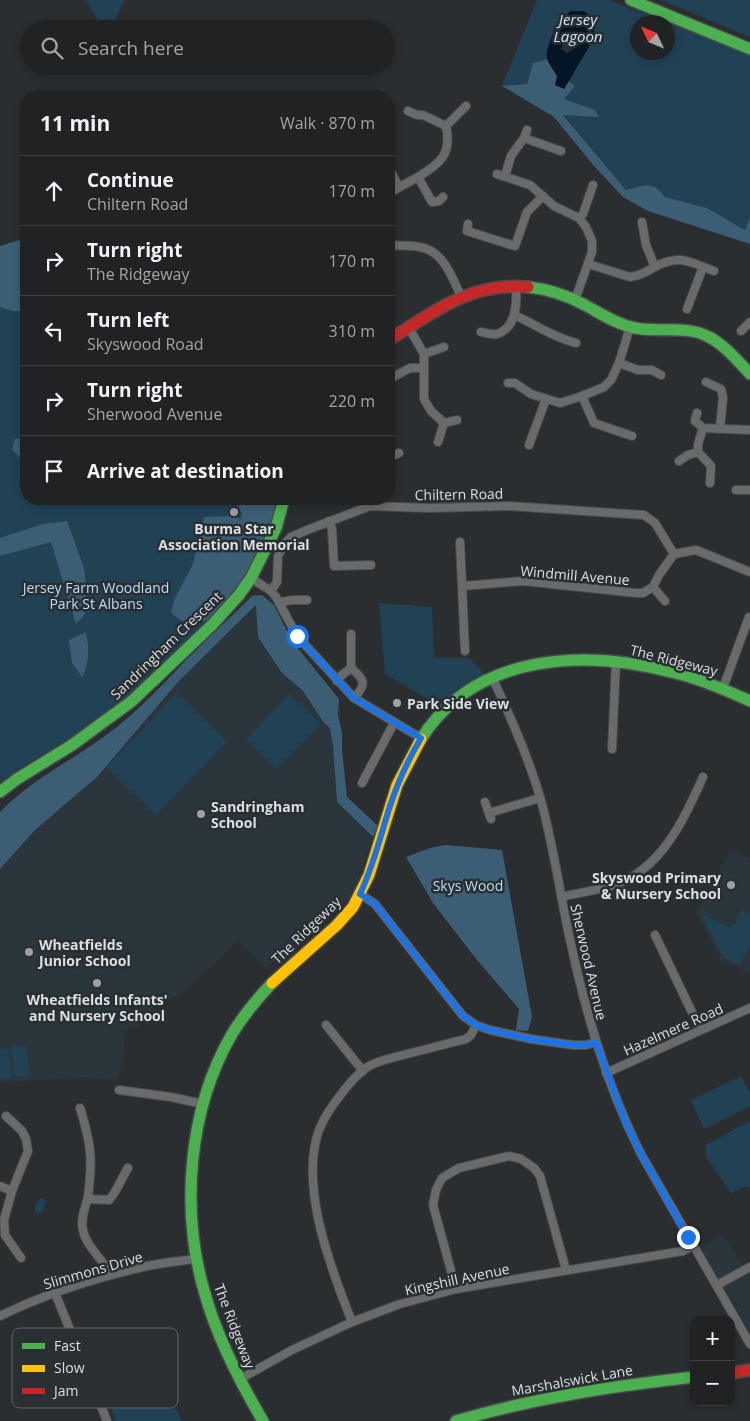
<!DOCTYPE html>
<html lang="en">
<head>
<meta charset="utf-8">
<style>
	body { margin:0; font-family:"Open Sans",sans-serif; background:#282a2c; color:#f1f3f6 }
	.controls { position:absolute; right:15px; bottom:15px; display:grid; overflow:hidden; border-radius:10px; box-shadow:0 2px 8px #0003 }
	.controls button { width:45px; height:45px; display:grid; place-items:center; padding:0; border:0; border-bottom:1px solid #3d3f41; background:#202224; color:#f1f3f6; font:25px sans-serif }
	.compass { position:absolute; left:630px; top:15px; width:45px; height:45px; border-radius:50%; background:#202224; box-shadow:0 2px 8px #0003; rotate:314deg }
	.stop { position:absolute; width:15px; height:15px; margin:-11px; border:4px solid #1a73e8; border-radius:50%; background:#fff }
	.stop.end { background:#1a73e8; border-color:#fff; box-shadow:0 1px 5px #0008 }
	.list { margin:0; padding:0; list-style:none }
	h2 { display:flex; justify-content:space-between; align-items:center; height:65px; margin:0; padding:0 20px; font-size:21px }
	h2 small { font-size:16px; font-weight:400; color:#a2a4a6 }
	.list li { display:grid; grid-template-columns:32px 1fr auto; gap:15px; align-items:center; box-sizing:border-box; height:70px; padding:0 20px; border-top:1px solid #3d3f41 }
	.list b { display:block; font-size:19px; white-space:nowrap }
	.list p { margin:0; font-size:16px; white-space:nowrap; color:#a2a4a6 }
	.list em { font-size:16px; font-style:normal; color:#a2a4a6 }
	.icon { flex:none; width:28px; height:28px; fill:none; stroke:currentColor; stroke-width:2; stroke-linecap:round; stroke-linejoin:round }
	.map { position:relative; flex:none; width:750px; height:1421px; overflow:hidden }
	.search { position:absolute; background:#202224; box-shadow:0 2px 8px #0003; left:20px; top:20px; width:375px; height:55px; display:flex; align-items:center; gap:12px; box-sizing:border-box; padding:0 18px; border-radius:28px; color:#a2a4a6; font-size:19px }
	.panel { position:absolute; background:#202224; box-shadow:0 2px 8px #0003; left:20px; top:90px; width:375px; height:415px; border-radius:20px }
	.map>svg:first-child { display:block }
</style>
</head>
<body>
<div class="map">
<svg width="750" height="1421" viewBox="0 0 750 1421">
	<rect width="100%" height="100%" fill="#2b2e30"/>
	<!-- built -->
	<g fill="#2b353c">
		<polygon points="257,605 277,663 282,673 303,691 324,723 330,728 333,746 337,802 373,837 352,896 299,938 267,968 237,941 185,991 151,1009 153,1020 125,1030 123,1064 117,1080 83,1077 0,1083 0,869 35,830 97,777 178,682"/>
		<polygon points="731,850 750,858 750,973 721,960 696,912"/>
		<polygon points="723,1234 743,1266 750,1266 750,1331 700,1249"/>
	</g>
	<!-- green -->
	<g fill="#214155" fill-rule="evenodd">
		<polygon points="86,0 125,0 110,29 103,29"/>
		<path d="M537,0H610L626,7L705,36L750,55V218L746,230L707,208L665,197C653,180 644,185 626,190L563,114L598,117L595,110L564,99L575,86L569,81L578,64L595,18L583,11H570C556,29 550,35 547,59L533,63L527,84L502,86ZM638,22H668V52H638Z"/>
		<polygon points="661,0 750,0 750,37"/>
		<polygon points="26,238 26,499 277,499 276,513 251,566 235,590 206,621 146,682 91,725 17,770 0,785 0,246"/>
		<polygon points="379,603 432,607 434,658 469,658 488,677 441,707 385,674"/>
		<polygon points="177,693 227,741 156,815 106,767"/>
		<polygon points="290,694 321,724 276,769 246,739"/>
		<polygon points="742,910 750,915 750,944 740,965 723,957 700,913 729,927 735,924"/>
		<polygon points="26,1045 30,1075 15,1077 11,1047"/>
		<polygon points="8,1048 12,1078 0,1079 0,1049"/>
		<polygon points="741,1076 750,1093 750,1106 704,1129 691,1100"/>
		<polygon points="750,1121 750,1187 748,1188 745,1186 731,1193 706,1156 706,1145"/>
		<path d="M42,1198L46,1200L42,1213L38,1214L35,1212C34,1207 37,1200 42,1198Z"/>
		<polygon points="153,1365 182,1421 116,1421 102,1385"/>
	</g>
	<!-- forest -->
	<g fill="#3c5e74">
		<path d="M547,59L564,89L569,81L575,86L564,99L595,110L599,117L563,115L626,190C644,185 653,180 665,197L707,208L745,230L750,218V244L648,211L623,197L594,166L554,117L502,86L527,84L533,63Z"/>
		<polygon points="26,238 26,311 13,311 0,307 0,246"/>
		<polygon points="26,437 26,465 12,449 15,439"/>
		<polygon points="234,499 277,499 276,513 251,566 235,590 206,621 183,622 171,613 174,600 193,564 204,517 231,516 241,519 242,513"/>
		<polygon points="67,521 84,568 87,591 85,614 76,624 51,542 0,556 0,538 43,524"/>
		<path d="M262,595L274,605L292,641L339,699L338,715L342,733V751L347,797L378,826L373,837L337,802L333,746L330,728L324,723L303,691L282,673L258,637L256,605L178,682L97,777L35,830L0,869V812C34,777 79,757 117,727C144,705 167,680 191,655C211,635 232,616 252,596Z"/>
		<path d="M86,632C89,649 90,661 82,677L72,663L69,640Z"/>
		<polygon points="445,845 502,850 532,1017 528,1031 516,1030 519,1009 477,960 433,903 406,857 430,848"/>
	</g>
	<!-- water -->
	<path fill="#041625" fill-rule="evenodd" d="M570,11H583L595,18V28L589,47L564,89L555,85L557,76C555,71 548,64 547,58C545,46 555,36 554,26L559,25ZM564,41H570L575,45L573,49L567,53L561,49Z"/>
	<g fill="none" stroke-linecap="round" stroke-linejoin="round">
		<!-- street casing -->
		<g stroke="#484b4c" stroke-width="10">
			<g id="street">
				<path d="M408,111L417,115H423L446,126C452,154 441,163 418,177"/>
				<polyline points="446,126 466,106"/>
				<polyline points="524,138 561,151"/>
				<polyline points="389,168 399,187"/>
				<polyline points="497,174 530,185 554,206 579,218 586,227 592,241 592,252 575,300"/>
				<polyline points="505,176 511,156 524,138 527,130"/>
				<polyline points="389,193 418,177 432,202 439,201 443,197"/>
				<polyline points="579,218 583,214 593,185"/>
				<polyline points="642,222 646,245 655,267"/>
				<polyline points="468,224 467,231 515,246 527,212 543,196"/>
				<path d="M389,245C399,246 410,245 420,247C444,251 452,278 461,296"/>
				<path d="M588,264L630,277C640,276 648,271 656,266C681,254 689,262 714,271"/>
				<polyline points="687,309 703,267"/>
				<path d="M516,316C537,325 552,337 576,343"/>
				<polyline points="409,328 424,354 424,399 431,411 444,423 457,420"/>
				<polyline points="741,331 750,322"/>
				<path d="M481,332C485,333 493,335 497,334C517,328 517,302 516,286"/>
				<polyline points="424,354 444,347"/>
				<polyline points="619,363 638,370 652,370 661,375"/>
				<polyline points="391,378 410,368 424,368"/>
				<polyline points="706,382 721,389 723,397 720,428"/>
				<polyline points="508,383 515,383 531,394 560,403 582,396 604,387 611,380 619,363 630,327"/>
				<polyline points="582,396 594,423 632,436"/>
				<polyline points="697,413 695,421 703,428 750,430"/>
				<polyline points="703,428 698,444 698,452 711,466 710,483"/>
				<polyline points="438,442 444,423"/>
				<polyline points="529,445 546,399"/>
				<polyline points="389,457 399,453"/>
				<polyline points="679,461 688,455 698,452"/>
				<polyline points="736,490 750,490"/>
				<polyline points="329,521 332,529 334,566 371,565"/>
				<polyline points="460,542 465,651"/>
				<polyline points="251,578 271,591 276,597 297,636 354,698 421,738"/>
				<polyline points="463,586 523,581 636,593 643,593 653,587 659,575 674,554 696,550 750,572"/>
				<polyline points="653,587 665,601"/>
				<polyline points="271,591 277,582 278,556 284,544 291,537 307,530 370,506 428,508 509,506 644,515 655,523 674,554"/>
				<polyline points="280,602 293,600 307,600"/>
				<polyline points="351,634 351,668"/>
				<path d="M492,677C510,716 528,756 540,797C553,842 559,889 569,935C585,1011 606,1084 641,1154L750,1344"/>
				<path d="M337,681L342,675L351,668C365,680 367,684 354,698"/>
				<polyline points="723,688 749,617"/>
				<polyline points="612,749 616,661"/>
				<polyline points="362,783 394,723"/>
				<polyline points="485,802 491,819"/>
				<polyline points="489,813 540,798"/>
				<polyline points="360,894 375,904 463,1016 476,1025 490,1030 531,1039 573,1045 586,1045 596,1042"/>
				<path d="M561,897C579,893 598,890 614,885C662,869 684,819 703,777"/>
				<polyline points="655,935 700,1029"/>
				<polyline points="326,1025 363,1071"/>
				<polyline points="606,1073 750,1008"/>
				<polyline points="119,1090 171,1097 203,1104"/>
				<path d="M80,1108C91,1143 93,1159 88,1196C86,1207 80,1218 83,1230C86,1247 104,1260 111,1275"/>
				<polyline points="6,1116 22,1131 26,1139 28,1151 12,1191 4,1220 5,1235 21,1258"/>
				<polyline points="0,1186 12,1191"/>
				<path d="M88,1199L109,1200C118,1190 121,1179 128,1168"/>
				<polyline points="717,1285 750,1267"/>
				<polyline points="456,1289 433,1205 436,1190 442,1178 459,1168 509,1156 521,1159 534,1168 540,1176 566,1270"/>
				<polyline points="55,1293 107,1421"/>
				<path d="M0,1316C45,1294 94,1278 143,1267C160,1263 179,1261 196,1259"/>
				<path d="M352,1322C331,1269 299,1186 319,1130C324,1118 331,1107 339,1097C347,1086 358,1072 371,1065C380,1060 393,1058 403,1055C424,1050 445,1044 466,1039L471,1035L476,1025"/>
				<polyline points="240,1379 292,1350 352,1322 400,1304 456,1289 683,1251 693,1246"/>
			</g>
		</g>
		<!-- fast casing -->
		<g stroke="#484b4c" stroke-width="14">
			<g id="fast">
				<polyline points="631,0 750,49"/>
				<path d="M528,287C547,289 566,295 583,304C600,313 616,324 635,328C659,333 684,325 707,336C724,344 737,360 750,374"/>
				<path d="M421,739C476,652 586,649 675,673C701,679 726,690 750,701"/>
				<polyline points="0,792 17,779 72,745 132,701 212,625 239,595 251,578 276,528 284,499"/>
				<path d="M263,1421C240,1382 217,1337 205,1294C180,1210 188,1110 232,1034C243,1016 257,999 272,983"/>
				<path d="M456,1421C534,1398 613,1386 694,1377"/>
			</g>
		</g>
		<!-- slow casing -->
		<g stroke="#484b4c" stroke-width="14">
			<polyline id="slow" points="272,983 337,925 353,907 369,875 397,785 421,739"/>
		</g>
		<!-- jam casing -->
		<g stroke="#484b4c" stroke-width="14">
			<g id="jam">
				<path d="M389,340C435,311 471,282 528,287"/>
				<polyline points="731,1373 750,1370"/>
			</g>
		</g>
		<!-- street -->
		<use href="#street" stroke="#686a6c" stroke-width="8"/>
		<!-- fast -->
		<use href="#fast" stroke="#4caf50" stroke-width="11"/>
		<!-- slow -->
		<use href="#slow" stroke="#ffc107" stroke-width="11"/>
		<!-- jam -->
		<use href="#jam" stroke="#c62828" stroke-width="11"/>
	</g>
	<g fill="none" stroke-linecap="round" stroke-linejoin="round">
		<!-- route -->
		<path stroke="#1a73e8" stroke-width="6" d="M297,636L354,698L421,738C408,760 397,784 389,809C380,838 373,867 360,894L375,904L463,1016L476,1025L490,1030L530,1039L573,1045H586L596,1042L625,1121L641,1154L688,1237"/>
	</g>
	<!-- markers -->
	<g fill="#9da1a3" stroke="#292f32" stroke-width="2">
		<circle cx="234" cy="512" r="5"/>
		<circle cx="397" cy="703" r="5"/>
		<circle cx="201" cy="814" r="5"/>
		<circle cx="731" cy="885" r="5"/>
		<circle cx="29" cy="952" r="5"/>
		<circle cx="97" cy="983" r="5"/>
	</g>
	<g text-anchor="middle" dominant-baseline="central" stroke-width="5" stroke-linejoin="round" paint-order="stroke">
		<!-- street labels -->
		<g font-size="14" fill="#dbdfe1" stroke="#292f32">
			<text transform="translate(459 494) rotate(-1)">Chiltern Road</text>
			<text transform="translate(575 575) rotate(5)">Windmill Avenue</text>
			<text transform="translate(166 645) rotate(-44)">Sandringham Crescent</text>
			<text transform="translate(674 660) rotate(14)">The Ridgeway</text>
			<text transform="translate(306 930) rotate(-44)">The Ridgeway</text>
			<text transform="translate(589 962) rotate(77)">Sherwood Avenue</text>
			<text transform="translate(673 1029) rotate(-24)">Hazelmere Road</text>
			<text transform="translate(93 1270) rotate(-16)">Slimmons Drive</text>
			<text transform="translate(457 1279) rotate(-12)">Kingshill Avenue</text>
			<text transform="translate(235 1326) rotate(69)">The Ridgeway</text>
			<text transform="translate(572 1380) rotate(-10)">Marshalswick Lane</text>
		</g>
		<!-- poi labels -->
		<g font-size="14" font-weight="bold" fill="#dbdfe1" stroke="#292f32" text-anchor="start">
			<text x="234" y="528" text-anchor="middle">Burma Star<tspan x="234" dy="16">Association Memorial</tspan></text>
			<text x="407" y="703">Park Side View</text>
			<text x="211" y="806">Sandringham<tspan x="211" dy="16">School</tspan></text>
			<text x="721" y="877" text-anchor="end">Skyswood Primary<tspan x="721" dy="16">&amp; Nursery School</tspan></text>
			<text x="39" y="944">Wheatfields<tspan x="39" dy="16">Junior School</tspan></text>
			<text x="97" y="999" text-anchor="middle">Wheatfields Infants'<tspan x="97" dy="16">and Nursery School</tspan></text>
		</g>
		<!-- park labels -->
		<g font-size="14" fill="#b8def8" stroke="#292f32">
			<text x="96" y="587">Jersey Farm Woodland<tspan x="96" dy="16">Park St Albans</tspan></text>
			<text x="468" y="885">Skys Wood</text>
		</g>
		<!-- water labels -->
		<g font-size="15" font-style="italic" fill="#cbe4f6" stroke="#292f32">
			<text x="578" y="19">Jersey<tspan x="578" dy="17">Lagoon</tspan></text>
		</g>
	</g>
	<!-- legend -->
	<rect x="12" y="1328" width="166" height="80" rx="8" fill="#292f32" stroke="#5e6467" stroke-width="1"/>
	<rect x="22" y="1343" width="23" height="6" fill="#4caf50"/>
	<rect x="22" y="1365" width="23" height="7" fill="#ffc107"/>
	<rect x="22" y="1388" width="23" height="6" fill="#c62828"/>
	<g font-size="14" fill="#dbdfe1">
		<text x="54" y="1351">Fast</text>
		<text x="54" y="1373">Slow</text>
		<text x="54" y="1396">Jam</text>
	</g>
</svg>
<div class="controls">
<button>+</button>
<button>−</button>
</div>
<svg class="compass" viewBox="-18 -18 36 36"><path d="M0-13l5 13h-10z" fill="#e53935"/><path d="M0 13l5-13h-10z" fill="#a2a4a6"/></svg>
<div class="stop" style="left:297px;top:636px"></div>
<div class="stop end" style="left:688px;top:1237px"></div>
<div class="search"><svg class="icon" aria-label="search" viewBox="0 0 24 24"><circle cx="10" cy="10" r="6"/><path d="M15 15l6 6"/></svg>Search here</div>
<section class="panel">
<h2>11 min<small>Walk · 870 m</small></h2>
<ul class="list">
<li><svg class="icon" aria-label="ahead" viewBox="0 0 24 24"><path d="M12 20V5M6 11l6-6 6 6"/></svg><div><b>Continue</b><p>Chiltern Road</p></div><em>170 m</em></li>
<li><svg class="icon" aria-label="right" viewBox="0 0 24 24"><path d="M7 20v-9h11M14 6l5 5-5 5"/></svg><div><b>Turn right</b><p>The Ridgeway</p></div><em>170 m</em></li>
<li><svg class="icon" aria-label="left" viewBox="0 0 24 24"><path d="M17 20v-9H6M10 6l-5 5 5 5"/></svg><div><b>Turn left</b><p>Skyswood Road</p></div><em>310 m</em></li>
<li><svg class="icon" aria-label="right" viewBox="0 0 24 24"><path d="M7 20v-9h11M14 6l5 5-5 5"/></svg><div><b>Turn right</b><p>Sherwood Avenue</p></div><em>220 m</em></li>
<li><svg class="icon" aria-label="arrive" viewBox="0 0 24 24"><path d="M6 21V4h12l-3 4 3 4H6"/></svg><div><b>Arrive at destination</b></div></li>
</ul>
</section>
</div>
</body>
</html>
